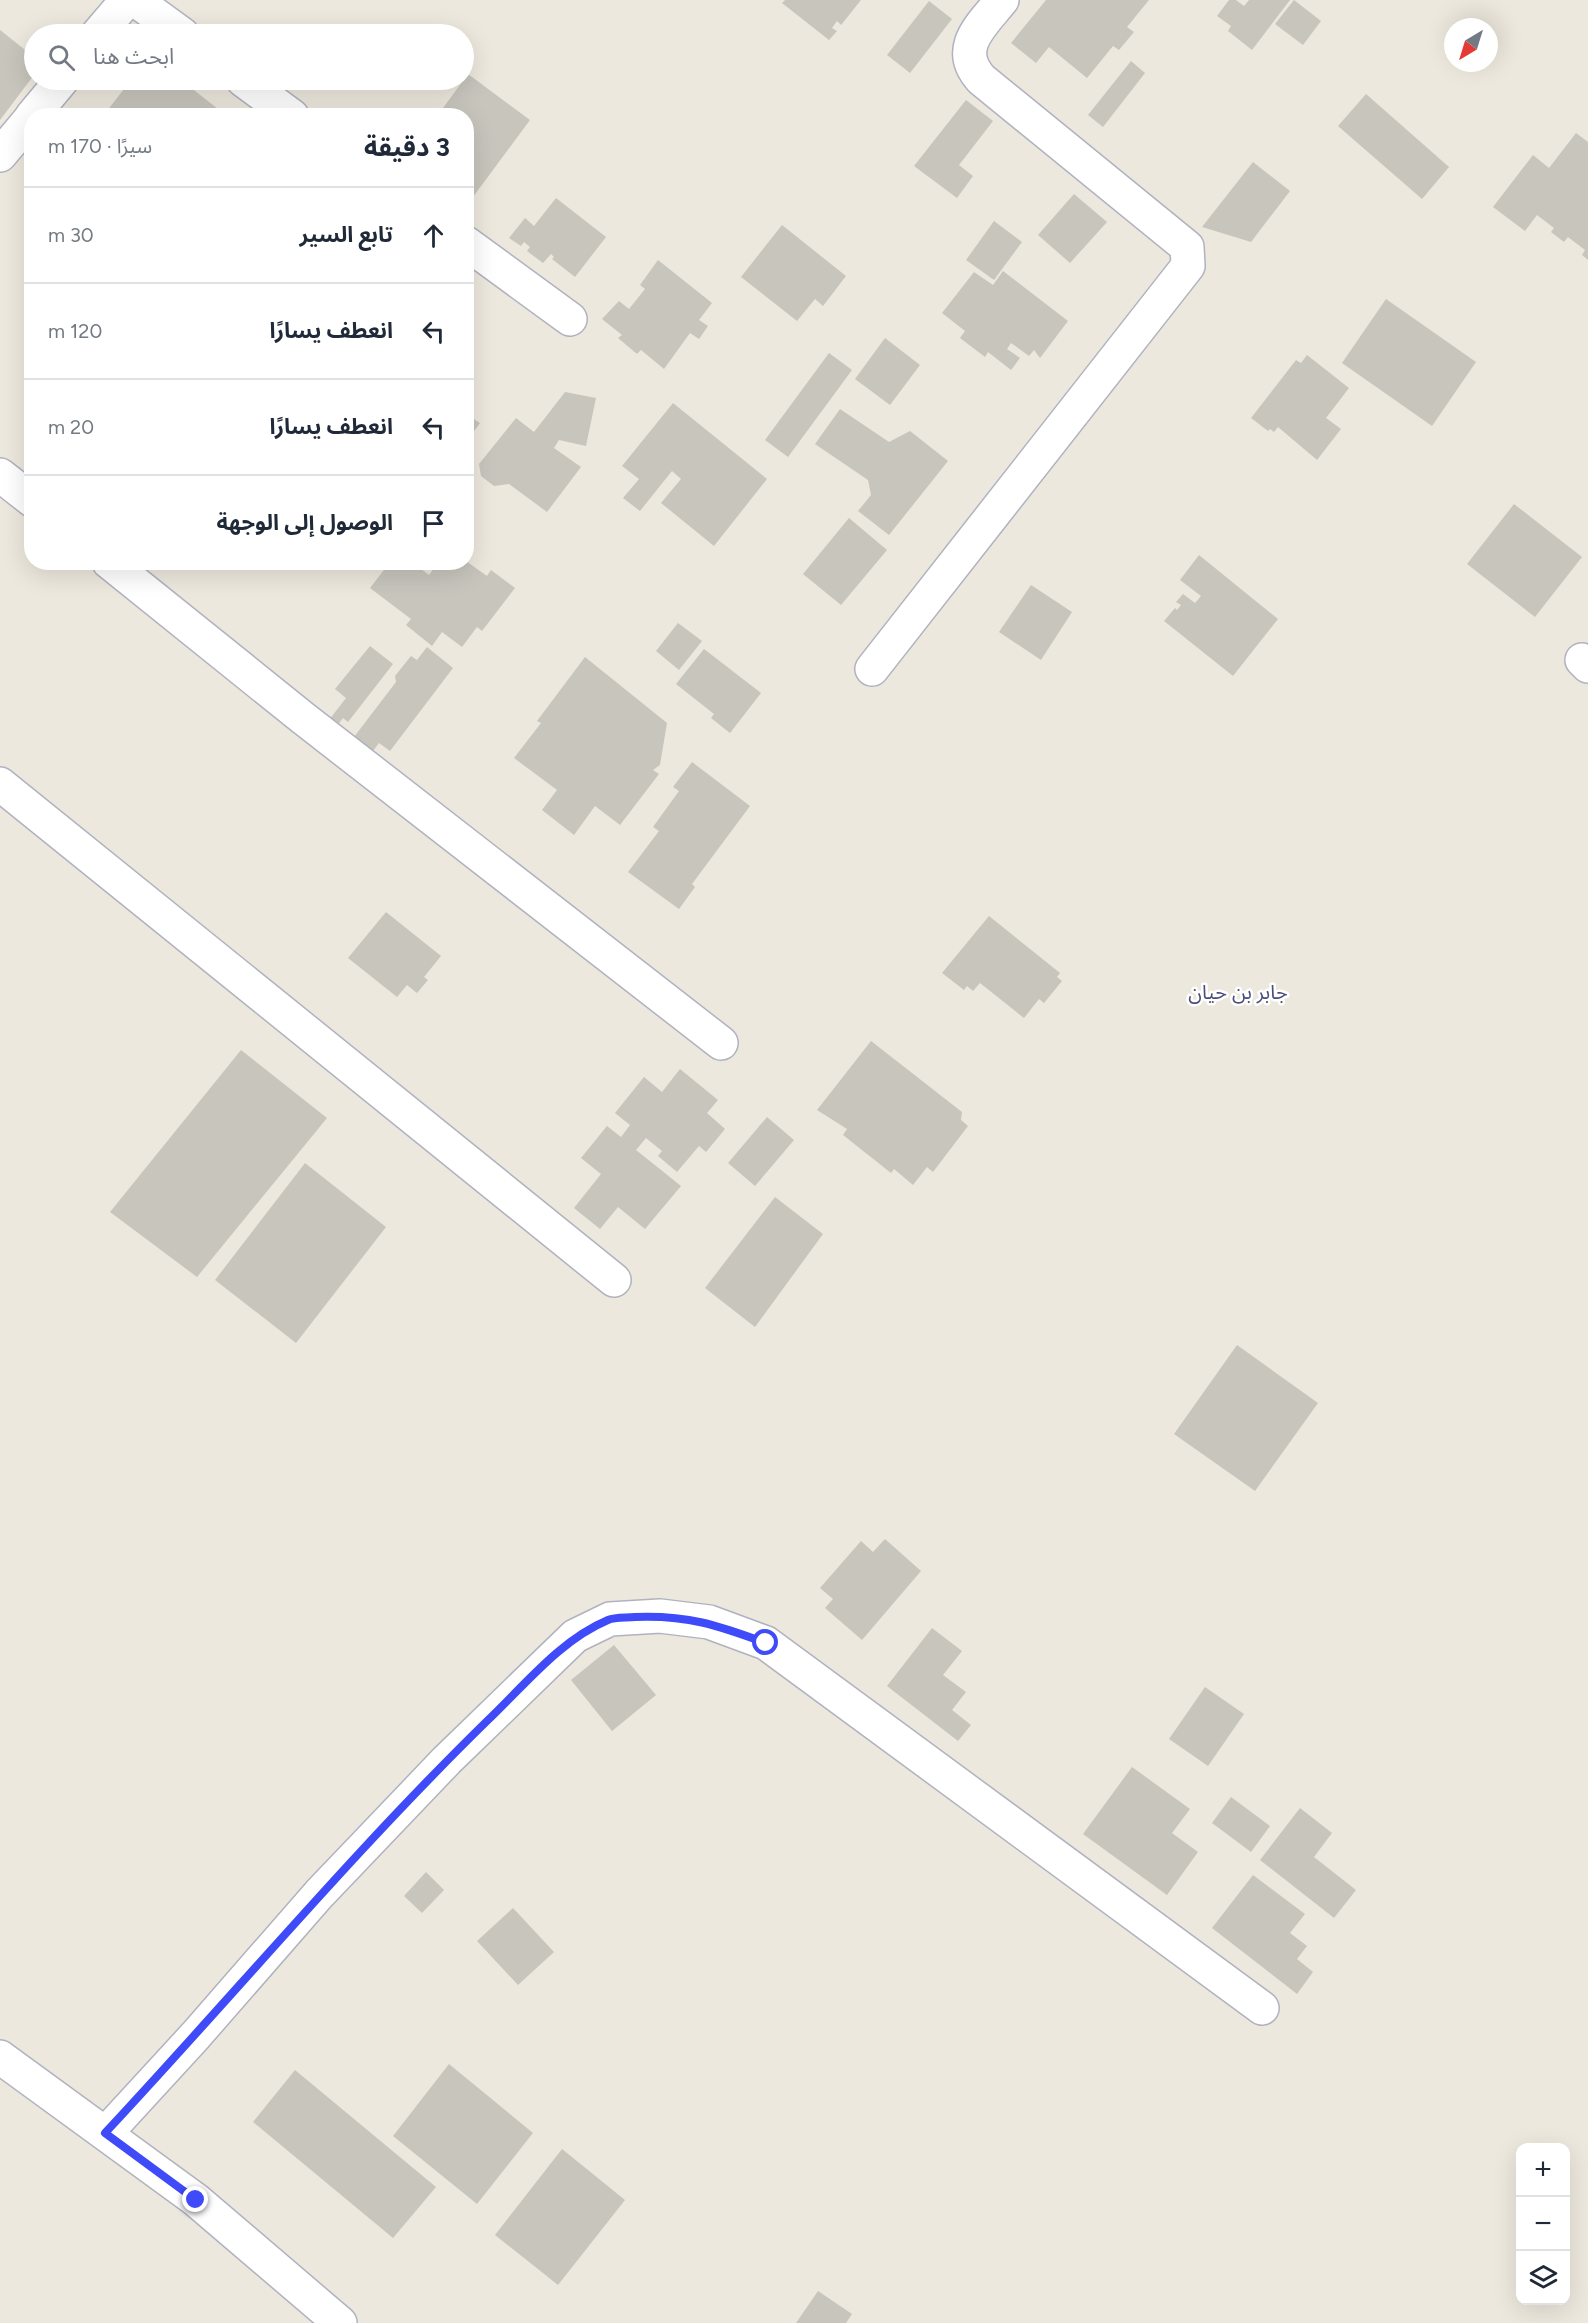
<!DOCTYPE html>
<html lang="ar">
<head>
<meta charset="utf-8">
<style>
	body { margin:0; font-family:Figtree,"Noto Sans Arabic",sans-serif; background:#f6f6f7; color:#1f2937; direction:rtl }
	.controls { position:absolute; right:18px; bottom:18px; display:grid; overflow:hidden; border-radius:12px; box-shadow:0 6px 24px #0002 }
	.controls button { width:54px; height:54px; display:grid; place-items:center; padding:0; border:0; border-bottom:2px solid #e0e1e3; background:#fff; color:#1f2937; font:30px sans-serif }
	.compass { position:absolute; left:1444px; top:18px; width:54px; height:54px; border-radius:50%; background:#fff; box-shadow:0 6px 24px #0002; rotate:218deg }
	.stop { position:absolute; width:18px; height:18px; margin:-14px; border:4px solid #3f4bf8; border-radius:50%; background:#fff }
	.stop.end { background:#3f4bf8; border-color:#fff; box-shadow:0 2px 6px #0008 }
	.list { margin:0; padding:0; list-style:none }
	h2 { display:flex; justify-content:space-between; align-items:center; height:78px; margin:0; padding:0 24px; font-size:26px }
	h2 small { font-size:20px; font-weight:400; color:#747a83 }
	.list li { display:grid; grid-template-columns:39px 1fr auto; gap:18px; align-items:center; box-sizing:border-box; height:96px; padding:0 24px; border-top:2px solid #e0e1e3 }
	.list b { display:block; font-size:22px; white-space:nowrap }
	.list em { font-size:20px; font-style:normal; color:#747a83 }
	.icon { flex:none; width:33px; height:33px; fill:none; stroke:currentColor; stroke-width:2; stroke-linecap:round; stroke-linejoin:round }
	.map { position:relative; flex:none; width:1588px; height:2323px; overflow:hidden; direction:ltr }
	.search { position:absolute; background:#fff; box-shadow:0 6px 24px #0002; left:24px; top:24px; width:450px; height:66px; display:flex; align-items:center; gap:15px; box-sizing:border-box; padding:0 21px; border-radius:33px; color:#747a83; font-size:22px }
	.panel { position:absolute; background:#fff; box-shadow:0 6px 24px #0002; left:24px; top:108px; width:450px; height:462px; border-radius:24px; direction:rtl }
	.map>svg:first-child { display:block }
</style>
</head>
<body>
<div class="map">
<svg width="1588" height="2323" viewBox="0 0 1588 2323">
	<rect width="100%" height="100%" fill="#ede8dd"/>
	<!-- building -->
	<g fill="#c8c5bd">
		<polygon points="785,0 861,0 841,25 837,21 832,28 837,31 829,40 782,3"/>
		<polygon points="1046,0 1149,0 1127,27 1134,32 1119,50 1113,46 1087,78 1049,47 1036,63 1011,43"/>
		<polygon points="1229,0 1236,0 1244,6 1249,0 1290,0 1252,50 1228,31 1231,26 1217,16"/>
		<polygon points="1294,0 1321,21 1303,45 1275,24"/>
		<polygon points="929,1 952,19 910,73 887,55"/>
		<polygon points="0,30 34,57 34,75 0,120"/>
		<polygon points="1131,61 1145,73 1103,127 1088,115"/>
		<polygon points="468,74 530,120 470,201 466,198 466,116 437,116"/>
		<polygon points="131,80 181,80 227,116 103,116"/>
		<polygon points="1366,94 1449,167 1422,199 1338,126"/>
		<polygon points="966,100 993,121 959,165 973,176 957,198 914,166"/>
		<polygon points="1576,133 1588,142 1588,260 1582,255 1585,250 1568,237 1564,242 1551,232 1554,228 1537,215 1525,231 1493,207 1533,155 1549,168"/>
		<polygon points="1253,162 1290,191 1251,242 1202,227"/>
		<polygon points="1074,194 1107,222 1070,263 1038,235"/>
		<polygon points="556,198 606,237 575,277 552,259 554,257 551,254 543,263 527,251 530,247 524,242 521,246 509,238 525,218 534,226"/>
		<polygon points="994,221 1022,242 994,280 966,260"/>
		<polygon points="782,225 846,276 823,306 815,299 797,321 741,277"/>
		<polygon points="658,260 712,303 699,320 708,326 699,339 690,333 664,369 641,350 637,354 618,338 622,335 602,319 619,301 629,309 645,289 640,285"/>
		<polygon points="1003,271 1068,321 1040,358 1034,350 1029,356 1011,343 1007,349 1020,358 1011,370 988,352 985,357 960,338 965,331 942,313 974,272 993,285"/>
		<polygon points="1386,299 1476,362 1432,426 1342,363"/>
		<polygon points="885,338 920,365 890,405 855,379"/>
		<polygon points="829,353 852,370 788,457 765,440"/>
		<polygon points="1307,355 1349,388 1326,418 1341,429 1317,460 1278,427 1274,432 1270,429 1268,431 1251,418 1296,360 1301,363"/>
		<polygon points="565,392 596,398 586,446 559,440 554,448 581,467 547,512 509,484 494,486 481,476 479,464 516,418 534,432"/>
		<polygon points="673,403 767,479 714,546 661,503 681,479 672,471 640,511 623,498 639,479 622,466"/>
		<polygon points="840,409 889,442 910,431 948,461 889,535 858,511 871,495 868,480 815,444"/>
		<polygon points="466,414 480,423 466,442"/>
		<polygon points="1514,504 1582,557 1535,617 1467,564"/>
		<polygon points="849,518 887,550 841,605 803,574"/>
		<polygon points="1199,555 1278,619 1233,676 1164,621 1175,608 1177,610 1181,605 1176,602 1183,594 1195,603 1201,596 1180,580"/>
		<polygon points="466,561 487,576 491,570 515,588 482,631 477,627 462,647 442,632 432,646 406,625 411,619 370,588 390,562 412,562 429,575 438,562"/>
		<polygon points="1031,585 1072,612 1041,660 999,632"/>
		<polygon points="678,623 702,641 679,670 656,651"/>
		<polygon points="370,646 393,664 348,722 343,718 337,726 329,720 346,698 335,689"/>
		<polygon points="427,647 453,668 390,751 379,743 373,751 354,737 396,682 395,676 411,656 417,660"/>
		<polygon points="704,649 761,693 730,733 711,718 714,714 676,684"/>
		<polygon points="585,657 667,723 660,765 653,770 659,774 620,825 595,806 574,835 542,810 557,790 514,758 541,723 537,721"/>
		<polygon points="692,762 750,806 692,884 695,887 679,909 628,872 659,831 653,827 679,791 673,787"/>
		<polygon points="386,912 441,956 424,977 428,980 417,993 407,985 397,997 348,958"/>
		<polygon points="989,916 1060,973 1057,977 1062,981 1044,1003 1039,999 1024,1018 980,983 973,991 967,986 964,990 942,973"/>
		<polygon points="871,1041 962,1112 961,1120 968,1126 933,1172 927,1167 913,1185 894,1169 891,1173 843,1135 847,1129 817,1110"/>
		<polygon points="241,1050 327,1118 197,1277 110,1212"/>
		<polygon points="680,1069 718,1100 707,1113 725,1129 706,1152 699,1146 677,1172 658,1156 662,1151 646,1138 636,1150 681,1186 645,1229 618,1207 600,1229 574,1208 601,1174 581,1158 607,1126 621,1137 630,1125 615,1113 644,1077 662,1092"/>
		<polygon points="767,1117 794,1140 755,1186 728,1163"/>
		<polygon points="305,1163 386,1227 296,1343 215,1280"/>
		<polygon points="775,1197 823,1234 755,1327 705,1288"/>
		<polygon points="1237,1345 1318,1403 1255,1491 1174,1434"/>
		<polygon points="885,1539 921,1571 862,1640 825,1608 833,1599 820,1588 861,1541 873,1552"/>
		<polygon points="932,1628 962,1651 943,1675 966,1692 952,1710 971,1725 958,1741 887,1686"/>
		<polygon points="614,1645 656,1695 612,1731 571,1680"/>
		<polygon points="1205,1687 1244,1714 1208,1766 1169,1739"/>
		<polygon points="1132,1767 1190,1809 1172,1833 1198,1852 1167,1895 1083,1834"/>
		<polygon points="1231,1797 1270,1826 1251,1852 1212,1823"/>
		<polygon points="1300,1808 1332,1833 1314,1857 1356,1890 1334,1918 1260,1860"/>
		<polygon points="426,1872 444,1890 422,1913 404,1896"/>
		<polygon points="1253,1875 1305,1914 1290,1933 1307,1946 1297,1959 1313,1972 1297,1994 1212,1928"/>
		<polygon points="513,1908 554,1952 518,1985 477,1941"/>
		<polygon points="449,2064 533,2133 477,2204 393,2136"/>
		<polygon points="295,2070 436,2187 393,2238 253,2122"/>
		<polygon points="562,2149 625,2200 558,2285 495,2235"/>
		<polygon points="818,2291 852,2314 846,2323 796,2323"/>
	</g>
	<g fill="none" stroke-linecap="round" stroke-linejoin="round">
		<!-- minor casing -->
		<g stroke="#b1b2bf" stroke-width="36">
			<g id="minor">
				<polyline points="135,0 182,34"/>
				<polyline points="98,34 127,0"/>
				<polyline points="243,80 292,116"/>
				<polyline points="32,116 62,80"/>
				<polyline points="0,155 32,117"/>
				<polyline points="466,243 570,319"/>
				<polyline points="0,475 32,500"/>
				<polyline points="109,562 303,718 721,1043"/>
				<polyline points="1582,660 1588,666"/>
				<path d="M872,669L1188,266L1187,247L981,79C954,48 981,26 1002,0"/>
				<polyline points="0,784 614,1280"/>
				<polyline points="106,2133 196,2035 319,1894 447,1760 575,1636 610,1619 660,1616 709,1622 766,1643 1262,2008"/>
			</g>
		</g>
		<!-- secondary casing -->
		<g stroke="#b1b2bf" stroke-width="36">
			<polyline id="secondary" points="0,2057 196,2200 340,2323"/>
		</g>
		<!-- minor -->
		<use href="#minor" stroke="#fff" stroke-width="33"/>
		<!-- secondary -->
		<use href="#secondary" stroke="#fff" stroke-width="33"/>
	</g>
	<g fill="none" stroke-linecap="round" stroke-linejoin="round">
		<!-- route -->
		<path stroke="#3f4bf8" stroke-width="8" d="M196,2200L105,2133C233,1996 353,1852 487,1721C524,1686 560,1640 608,1620C615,1617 626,1618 635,1617C688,1615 717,1625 766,1643"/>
	</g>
	<g text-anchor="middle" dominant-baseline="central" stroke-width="5" stroke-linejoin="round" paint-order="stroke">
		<!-- quarter labels -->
		<g font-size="20" fill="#4b4e7c" stroke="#fff">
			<text x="1238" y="992">جابر بن حيان</text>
		</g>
	</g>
</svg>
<div class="controls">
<button>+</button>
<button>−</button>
<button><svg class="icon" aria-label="layers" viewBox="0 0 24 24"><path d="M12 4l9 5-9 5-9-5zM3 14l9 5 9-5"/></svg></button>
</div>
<svg class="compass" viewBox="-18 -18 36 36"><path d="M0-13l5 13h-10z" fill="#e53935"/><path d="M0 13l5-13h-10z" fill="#747a83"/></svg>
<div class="stop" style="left:766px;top:1643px"></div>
<div class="stop end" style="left:196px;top:2200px"></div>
<div class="search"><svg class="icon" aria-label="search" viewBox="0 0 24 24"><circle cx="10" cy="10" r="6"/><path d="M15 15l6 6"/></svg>ابحث هنا</div>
<section class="panel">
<h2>3 دقيقة<small>سيرًا · 170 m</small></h2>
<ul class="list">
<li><svg class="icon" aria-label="ahead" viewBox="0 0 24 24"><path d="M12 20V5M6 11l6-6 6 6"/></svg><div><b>تابع السير</b></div><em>30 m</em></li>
<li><svg class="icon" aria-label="left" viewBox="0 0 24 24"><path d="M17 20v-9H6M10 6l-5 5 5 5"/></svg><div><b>انعطف يسارًا</b></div><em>120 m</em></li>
<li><svg class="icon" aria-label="left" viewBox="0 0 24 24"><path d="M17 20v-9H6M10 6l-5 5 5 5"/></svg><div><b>انعطف يسارًا</b></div><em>20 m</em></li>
<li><svg class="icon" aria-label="arrive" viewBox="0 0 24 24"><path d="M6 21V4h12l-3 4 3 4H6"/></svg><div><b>الوصول إلى الوجهة</b></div></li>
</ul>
</section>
</div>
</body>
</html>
